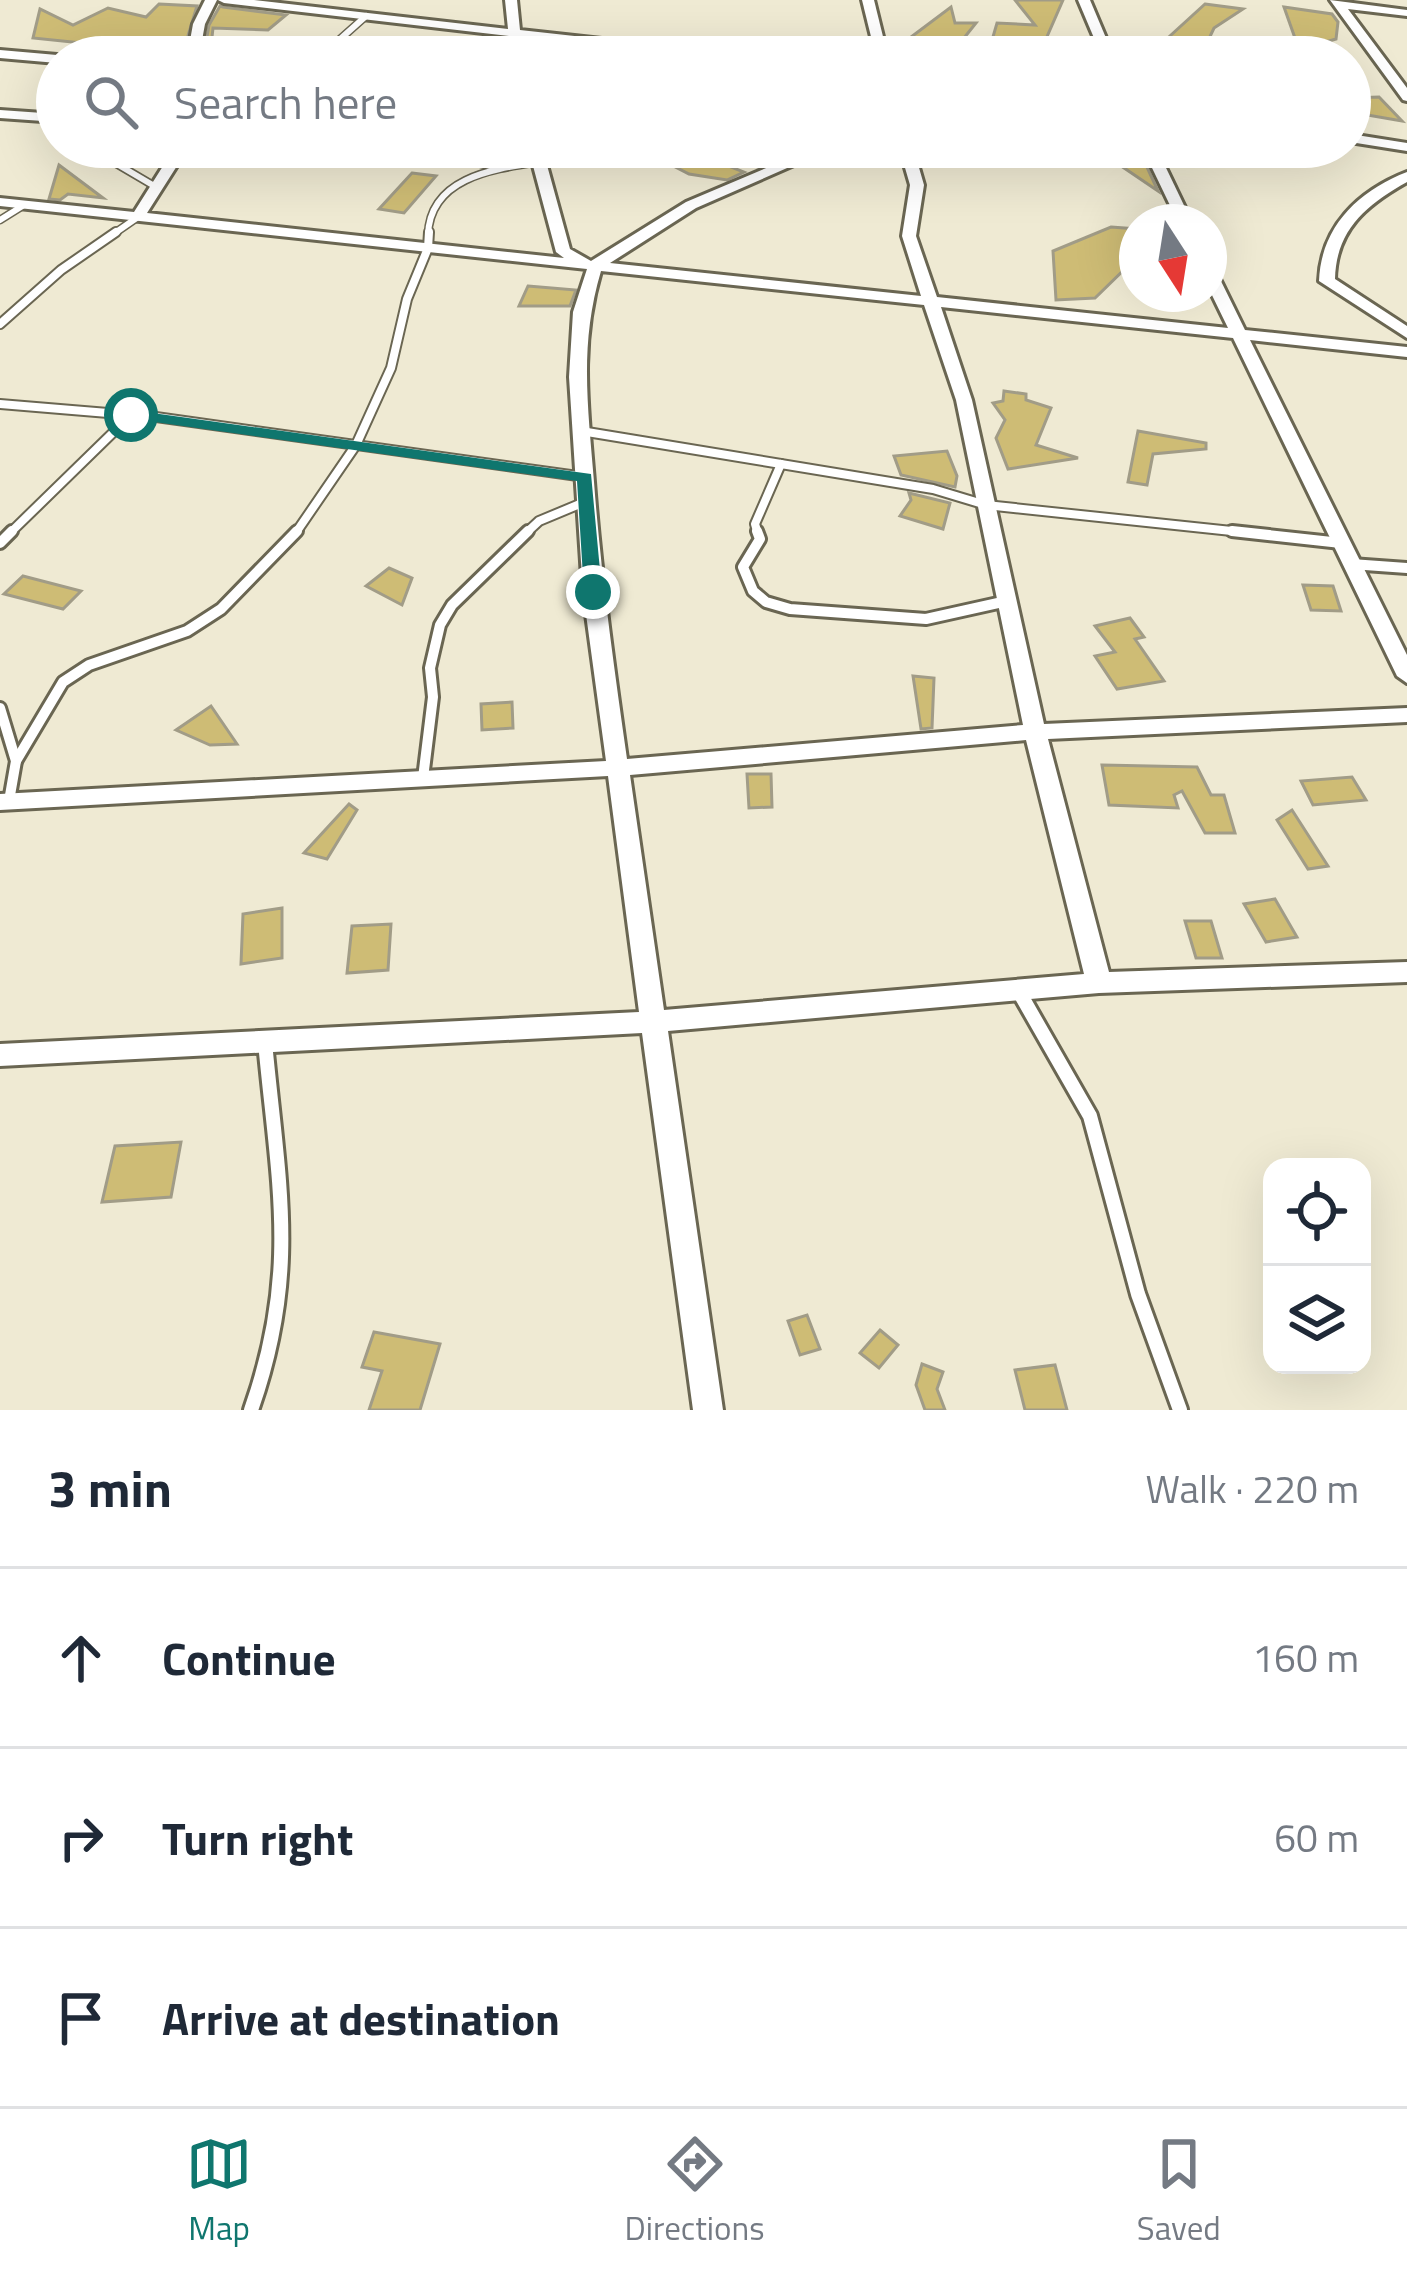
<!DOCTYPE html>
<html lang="en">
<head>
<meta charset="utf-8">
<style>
	body { margin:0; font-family:"Titillium Web",sans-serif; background:#f2f2f3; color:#1f2937 }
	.controls { position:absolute; right:36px; bottom:36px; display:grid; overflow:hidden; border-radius:24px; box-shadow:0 12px 48px #0002 }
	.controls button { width:108px; height:108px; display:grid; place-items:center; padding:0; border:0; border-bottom:3px solid #e0e1e3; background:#fff; color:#1f2937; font:60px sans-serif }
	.compass { position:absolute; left:1119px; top:204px; width:108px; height:108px; border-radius:50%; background:#fff; box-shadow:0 12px 48px #0002; rotate:168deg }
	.stop { position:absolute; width:36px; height:36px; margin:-27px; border:9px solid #0f766e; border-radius:50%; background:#fff }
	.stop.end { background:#0f766e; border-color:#fff; box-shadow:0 3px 12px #0008 }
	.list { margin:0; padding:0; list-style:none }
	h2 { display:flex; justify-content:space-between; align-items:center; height:156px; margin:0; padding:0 48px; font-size:51px }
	h2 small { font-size:39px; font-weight:400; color:#747a83 }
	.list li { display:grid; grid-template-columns:78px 1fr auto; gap:36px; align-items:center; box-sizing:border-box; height:180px; padding:0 48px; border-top:3px solid #e0e1e3 }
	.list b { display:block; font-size:45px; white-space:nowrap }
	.list em { font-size:39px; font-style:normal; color:#747a83 }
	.icon { flex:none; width:66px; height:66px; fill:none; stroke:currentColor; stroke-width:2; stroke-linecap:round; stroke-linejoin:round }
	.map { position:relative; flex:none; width:1407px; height:1410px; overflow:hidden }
	.search { position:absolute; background:#fff; box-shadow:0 12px 48px #0002; left:36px; right:36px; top:36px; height:132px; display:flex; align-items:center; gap:30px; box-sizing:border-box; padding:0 42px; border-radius:66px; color:#747a83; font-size:45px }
	.sheet { height:696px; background:#fff }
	nav { display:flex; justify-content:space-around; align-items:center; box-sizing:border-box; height:168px; border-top:3px solid #e0e1e3; background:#fff; font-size:33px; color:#747a83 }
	nav a { display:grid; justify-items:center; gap:6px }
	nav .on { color:#0f766e }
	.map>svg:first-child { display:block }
</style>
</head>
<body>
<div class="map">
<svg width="1407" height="1410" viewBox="0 0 1407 1410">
	<rect width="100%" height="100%" fill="#efead3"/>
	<!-- building -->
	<g fill="#cebc75" stroke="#a19c87" stroke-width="3">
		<polygon points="1015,0 1063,0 1046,39 1087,48 1086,57 988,54 997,23 1035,25"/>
		<polygon points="159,4 197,6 184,49 136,41 126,45 103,39 111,46 33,38 40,9 73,25 108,8 146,17"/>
		<polygon points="1205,4 1243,9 1214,28 1207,43 1147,57"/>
		<polygon points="220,6 223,7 286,15 268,30 213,28 210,55 204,54 209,25"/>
		<polygon points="951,7 955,23 976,23 956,48 911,37"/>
		<polygon points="1284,7 1332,14 1338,22 1336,39 1322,43 1320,52 1301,55"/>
		<polygon points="1379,97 1402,121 1350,112 1350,98"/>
		<polygon points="750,147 804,147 758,167 736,163"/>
		<polygon points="683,148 744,172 727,180 689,174 660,159"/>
		<polygon points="1141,154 1158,191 1105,155"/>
		<polygon points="59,165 103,198 68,194 60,200 49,199"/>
		<polygon points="412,173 436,176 404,213 379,209"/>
		<polygon points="1111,227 1137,229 1137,257 1095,298 1056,300 1053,251"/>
		<polygon points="528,286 576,290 570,306 519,306"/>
		<polygon points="1004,391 1026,394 1026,400 1051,408 1036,445 1078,458 1008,469 996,438 1005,420 993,403 1003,401"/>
		<polygon points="1138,431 1206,443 1206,449 1153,454 1147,485 1128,482"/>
		<polygon points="947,451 957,476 955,487 901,475 894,456"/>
		<polygon points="909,493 950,503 943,529 900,516 911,500"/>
		<polygon points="389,568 412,578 402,605 366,586"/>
		<polygon points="23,576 81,591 63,609 4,594"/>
		<polygon points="1303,585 1333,586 1341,611 1311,610"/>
		<polygon points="1130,618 1144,637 1135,639 1164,681 1117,689 1095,656 1115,652 1095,626"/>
		<polygon points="913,676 934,678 932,728 921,729"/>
		<polygon points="512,702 513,728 482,730 481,704"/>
		<polygon points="211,706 237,744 210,745 176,730"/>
		<polygon points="1102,765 1197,767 1211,795 1224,795 1235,833 1205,833 1182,791 1174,795 1178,808 1109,805"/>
		<polygon points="747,774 771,774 772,807 749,808"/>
		<polygon points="1352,777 1366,800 1313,805 1301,781"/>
		<polygon points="349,804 357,810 327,859 304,853"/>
		<polygon points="1292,810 1328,866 1308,869 1277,820"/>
		<polygon points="1275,899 1297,937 1266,942 1244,904"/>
		<polygon points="282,908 282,958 241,964 243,914"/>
		<polygon points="1185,921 1211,921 1222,958 1196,958"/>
		<polygon points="391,924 388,970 347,973 352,926"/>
		<polygon points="181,1142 171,1197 102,1202 115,1146"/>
		<polygon points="807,1315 820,1349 800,1355 788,1321"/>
		<polygon points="880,1330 898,1345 879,1368 860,1353"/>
		<polygon points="374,1332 440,1344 420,1410 369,1410 382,1371 362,1367"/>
		<polygon points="922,1364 943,1372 937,1389 945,1410 925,1410 916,1385"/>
		<polygon points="1055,1365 1067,1410 1025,1410 1015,1370"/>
	</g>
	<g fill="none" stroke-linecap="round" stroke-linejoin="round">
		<!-- service-far3 casing -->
		<g stroke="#6a6652" stroke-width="9">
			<g id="service-far3">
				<polyline points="320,57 366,16"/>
				<polyline points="88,147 156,187"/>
				<polyline points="363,147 438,154 491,166"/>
				<polyline points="0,220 24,205"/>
				<polyline points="112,235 138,217"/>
				<path d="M428,235C430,177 494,169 539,162"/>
			</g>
		</g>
		<!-- service-far2 casing -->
		<g stroke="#6a6652" stroke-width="12">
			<g id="service-far2">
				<polyline points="0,324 61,270 116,232"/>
				<polyline points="0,404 156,417 585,477"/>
				<polyline points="581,431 933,489 986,505 1260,534"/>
				<polyline points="9,534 131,415"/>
				<polyline points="295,534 356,445 391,368 407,299 428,248 429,232"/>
				<polyline points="525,534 539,521 587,501"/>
				<polyline points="758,534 755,524 781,464"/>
			</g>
		</g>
		<!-- service-far1 casing -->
		<g stroke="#6a6652" stroke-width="16">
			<g id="service-far1">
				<polyline points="757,531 760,539 743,567 753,591 766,602 790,609 926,619 1007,601"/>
				<polyline points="1232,531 1341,543"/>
				<polyline points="0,543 12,531"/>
				<polyline points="1351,564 1407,568"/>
				<polyline points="0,708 16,761 9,801"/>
				<polyline points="16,761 63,682 89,665 187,631 221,609 297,531"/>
				<polyline points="423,778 433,697 430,668 440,625 452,605 528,531"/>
			</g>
		</g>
		<!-- service casing -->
		<g stroke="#6a6652" stroke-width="20">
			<g id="service">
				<polyline points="1018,990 1090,1116 1138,1294 1180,1410"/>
				<path d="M251,1410C300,1272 278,1182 265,1042"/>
			</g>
		</g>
		<!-- minor casing -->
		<g stroke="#6a6652" stroke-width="6">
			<g id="minor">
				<polygon points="205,0 217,0 205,24 199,57 187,57 193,24"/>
				<polygon points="218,0 254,0 508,29 505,0 517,0 520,30 729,53 735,57 697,57 521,37 523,57 511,57 509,36 224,3"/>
				<polygon points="862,0 874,0 888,57 876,57"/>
				<polygon points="1078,0 1090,0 1114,57 1102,57"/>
				<polygon points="1330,0 1407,10 1407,16 1348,9 1407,88 1407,101 1403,100"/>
				<polygon points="0,50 57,55 62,57 57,57 57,63 0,58"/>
				<polygon points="0,110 57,114 57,122 0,118"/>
				<polygon points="1350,134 1407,143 1407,151 1350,142"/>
				<path d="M175,147H189L147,213L564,258L556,252L528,147H542L570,249L591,261L686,202L816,147H835L696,208L610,263L921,296L902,236L910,185L899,147H913L924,185L916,236L937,297L1228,328L1209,289V268L1217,273L1245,330L1407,347V357L1250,340L1407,655V683L1397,676L1233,338L941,307L972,400L1044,724L1407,708V722L1048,739L1109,972L1407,962V982L1099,993L668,1031L723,1410H693L642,1033L0,1066V1044L639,1012L608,776L0,810V794L606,761L583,592L569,377L573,312L587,269L0,206V198L134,212ZM601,271L924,305L956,400L1023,725L627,759C614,667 601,575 594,482C588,407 579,345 601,271ZM1026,740L1084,974L664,1010L630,775Z"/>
				<polygon points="1142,147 1156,147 1192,222 1178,222"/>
				<path d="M1407,172V182C1366,205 1336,230 1335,279L1407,326V338L1319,281C1321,227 1358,191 1407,172Z"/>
			</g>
		</g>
		<!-- service-far3 -->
		<use href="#service-far3" stroke="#fff" stroke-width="6"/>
		<!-- service-far2 -->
		<use href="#service-far2" stroke="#fff" stroke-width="8"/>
		<!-- service-far1 -->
		<use href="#service-far1" stroke="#fff" stroke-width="10"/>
		<!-- service -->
		<use href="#service" stroke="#fff" stroke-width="14"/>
		<!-- minor -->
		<use href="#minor" fill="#fff" fill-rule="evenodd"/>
	</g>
	<!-- route -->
	<polygon fill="#0f766e" points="131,410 591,474 602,592 593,598 584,592 577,481 126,418 126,411"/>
</svg>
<div class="controls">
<button><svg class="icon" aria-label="locate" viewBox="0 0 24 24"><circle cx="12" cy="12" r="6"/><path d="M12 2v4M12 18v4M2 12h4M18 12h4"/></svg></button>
<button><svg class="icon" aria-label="layers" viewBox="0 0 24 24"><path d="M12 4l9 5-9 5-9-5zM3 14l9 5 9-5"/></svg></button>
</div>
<svg class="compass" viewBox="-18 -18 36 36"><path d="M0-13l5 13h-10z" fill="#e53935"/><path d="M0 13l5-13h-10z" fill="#747a83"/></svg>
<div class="stop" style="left:131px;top:415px"></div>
<div class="stop end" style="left:593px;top:592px"></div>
<div class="search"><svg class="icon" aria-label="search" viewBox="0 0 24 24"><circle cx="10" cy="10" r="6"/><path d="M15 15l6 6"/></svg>Search here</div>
</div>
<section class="sheet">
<h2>3 min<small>Walk · 220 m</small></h2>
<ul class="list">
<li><svg class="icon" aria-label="ahead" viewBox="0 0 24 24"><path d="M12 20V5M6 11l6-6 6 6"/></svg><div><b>Continue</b></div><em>160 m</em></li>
<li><svg class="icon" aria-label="right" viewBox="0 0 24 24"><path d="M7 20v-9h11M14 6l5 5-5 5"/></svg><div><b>Turn right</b></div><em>60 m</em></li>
<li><svg class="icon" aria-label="arrive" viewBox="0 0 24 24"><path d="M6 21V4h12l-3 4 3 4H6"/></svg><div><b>Arrive at destination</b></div></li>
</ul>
</section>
<nav>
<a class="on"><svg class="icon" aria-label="map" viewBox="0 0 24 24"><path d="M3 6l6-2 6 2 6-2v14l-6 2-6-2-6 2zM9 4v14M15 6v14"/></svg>Map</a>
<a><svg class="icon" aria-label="directions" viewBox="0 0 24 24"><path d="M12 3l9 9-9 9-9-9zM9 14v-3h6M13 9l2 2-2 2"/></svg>Directions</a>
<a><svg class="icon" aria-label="saved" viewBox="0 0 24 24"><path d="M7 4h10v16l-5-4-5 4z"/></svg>Saved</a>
</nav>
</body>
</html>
